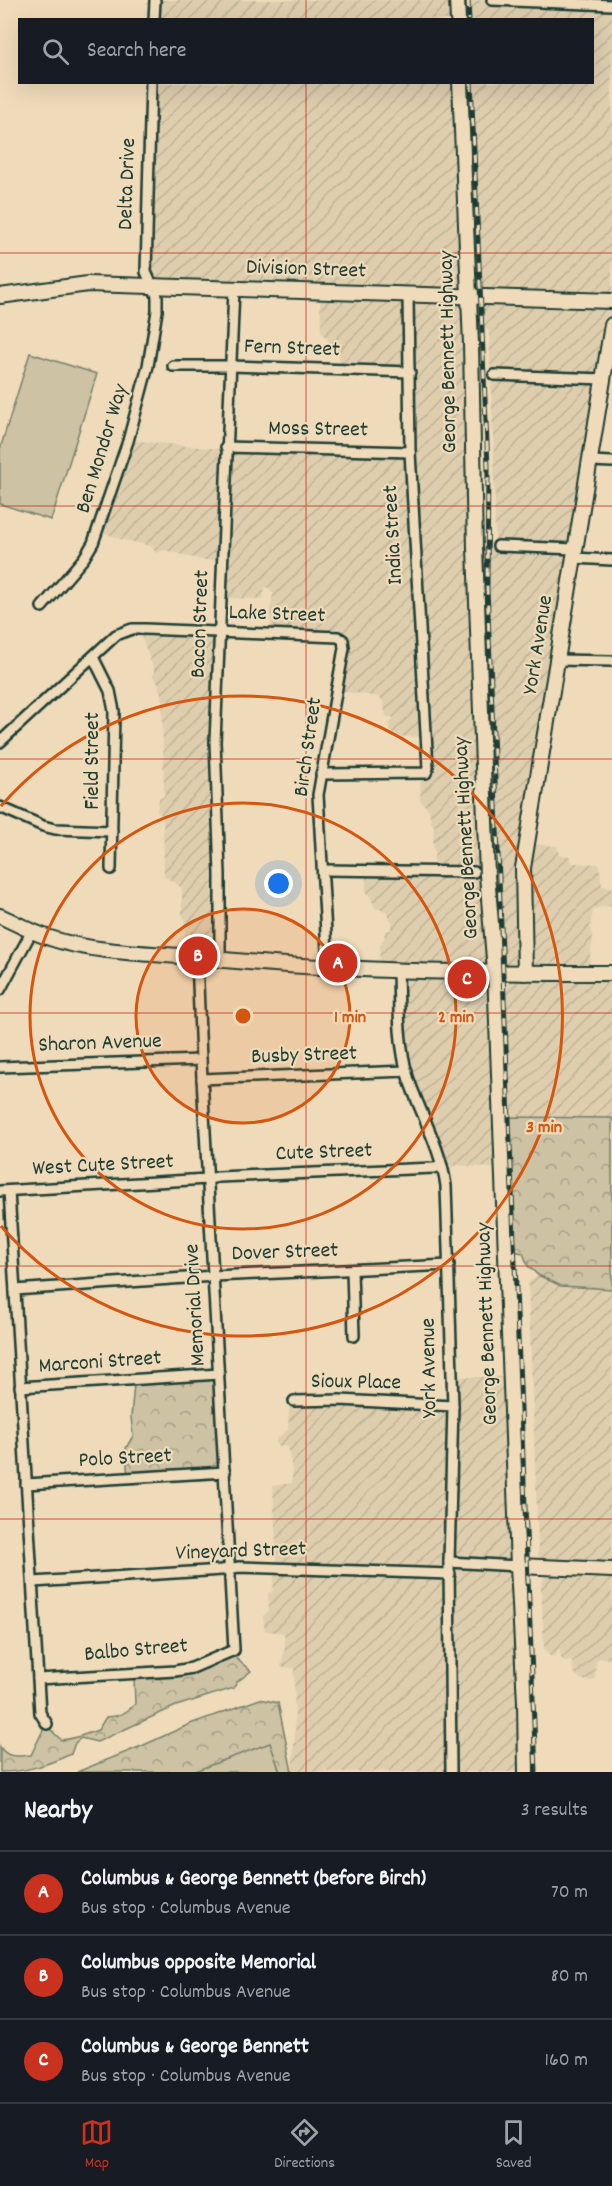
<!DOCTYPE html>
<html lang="en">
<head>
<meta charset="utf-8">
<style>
	body { margin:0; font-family:Dekko,sans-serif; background:#242831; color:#f1f3f6 }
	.you { position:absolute; left:279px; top:884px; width:21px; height:21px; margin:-15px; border:4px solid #fff; border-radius:50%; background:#1a73e8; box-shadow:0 0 0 9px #1a73e833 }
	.badge { display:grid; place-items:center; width:39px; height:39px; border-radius:50%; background:#c8321e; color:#fff; font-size:20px; font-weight:700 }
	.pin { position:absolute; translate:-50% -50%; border:3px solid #fff; box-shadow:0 2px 6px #0006 }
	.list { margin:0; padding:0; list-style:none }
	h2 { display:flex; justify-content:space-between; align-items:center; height:78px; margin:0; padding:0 24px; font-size:26px }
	h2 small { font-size:20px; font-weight:400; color:#9ea1a6 }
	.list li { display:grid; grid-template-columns:39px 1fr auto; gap:18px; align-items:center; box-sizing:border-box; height:84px; padding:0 24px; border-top:2px solid #363941 }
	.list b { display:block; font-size:22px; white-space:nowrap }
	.list p { margin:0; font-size:20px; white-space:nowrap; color:#9ea1a6 }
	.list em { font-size:20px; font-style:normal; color:#9ea1a6 }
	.icon { flex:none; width:33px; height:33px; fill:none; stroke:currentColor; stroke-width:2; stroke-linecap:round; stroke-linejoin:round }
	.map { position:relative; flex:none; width:612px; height:1772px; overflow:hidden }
	.search { position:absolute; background:#171b24; box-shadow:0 6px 24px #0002; left:18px; right:18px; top:18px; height:66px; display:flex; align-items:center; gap:15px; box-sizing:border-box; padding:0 21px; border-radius:0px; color:#9ea1a6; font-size:22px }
	.sheet { height:330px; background:#171b24 }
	nav { display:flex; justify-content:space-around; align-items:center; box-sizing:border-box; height:84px; border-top:2px solid #363941; background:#171b24; font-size:16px; color:#9ea1a6 }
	nav a { display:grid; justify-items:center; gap:3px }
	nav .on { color:#c8321e }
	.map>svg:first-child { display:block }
</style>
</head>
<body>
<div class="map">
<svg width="612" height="1772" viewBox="0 0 612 1772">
	<defs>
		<pattern id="industrial-furrows" width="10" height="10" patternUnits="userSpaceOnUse" patternTransform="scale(1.5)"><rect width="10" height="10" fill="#deceae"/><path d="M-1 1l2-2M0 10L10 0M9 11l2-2" fill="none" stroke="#beb296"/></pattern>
		<pattern id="forest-crowns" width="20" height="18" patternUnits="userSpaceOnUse" patternTransform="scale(1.5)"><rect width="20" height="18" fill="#cdc2a3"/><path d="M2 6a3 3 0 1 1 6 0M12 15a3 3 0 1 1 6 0" fill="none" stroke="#a69f86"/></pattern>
	</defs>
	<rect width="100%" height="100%" fill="#efdbb9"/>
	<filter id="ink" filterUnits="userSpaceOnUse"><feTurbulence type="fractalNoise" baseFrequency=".0167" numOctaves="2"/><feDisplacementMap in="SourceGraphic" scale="12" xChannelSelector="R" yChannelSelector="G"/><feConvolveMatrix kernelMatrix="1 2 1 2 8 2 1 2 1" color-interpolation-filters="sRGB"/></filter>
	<g filter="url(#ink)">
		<!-- industrial -->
		<g fill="url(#industrial-furrows)" fill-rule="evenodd">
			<path d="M156,0H612V321L530,844L557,846L559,855L570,856L572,863L599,864L602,886L612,887V906L600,907L593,910L590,927L593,939L590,956V975H612V1118L502,1117V1169L458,1165L445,1168L409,1076L402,1036L399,973L379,972L380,945L384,939L385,931L391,930L392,922L386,911L375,908L370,896L366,893V875H434V856L436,853L433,848L434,826L431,822L429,810L420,800L421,777L427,774L426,736L395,737L390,730L389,724L394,718L386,716L383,701L379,697L342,691L343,641L271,638L270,609L273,594L269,588L265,587L263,599L222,598L223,561L201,560L165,550L156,553L151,546L120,539L100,531L129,440L230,450L413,453L410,376L340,372L339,352L331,346L321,331L320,296L149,291L153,83L592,82V20H155ZM472,330H489L494,461L495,548H479Z"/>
			<polygon points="156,633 220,637 216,797 220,940 185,937 185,919 182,914 182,888 171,880 164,877 163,815 157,812 159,799 164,796 162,694 159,690 159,684 153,677 154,670 140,634"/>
			<polygon points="538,1275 561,1286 612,1289 612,1659 600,1658 596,1661 595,1678 592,1681 582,1680 574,1673 572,1661 565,1662 561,1658 560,1650 558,1649 556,1656 550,1656 544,1649 541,1586 545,1571 539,1568 528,1283"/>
			<polygon points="453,1377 511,1377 528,1772 292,1772 295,1735 294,1668 281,1667 285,1648 284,1633 265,1631 263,1616 269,1611 268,1593 273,1591 274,1573 277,1570 273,1486 292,1483 292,1470 288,1447 279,1446 276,1442 277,1438 288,1430 289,1408 294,1403 451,1406"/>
		</g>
		<!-- forest -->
		<g fill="url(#forest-crowns)" stroke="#76806c" stroke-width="1.5">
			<polygon points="501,1117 612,1118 612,1289 561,1286 538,1275 528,1266 523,1253 507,1250"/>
			<polygon points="221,1378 225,1479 128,1482 126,1448 133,1436 131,1417 134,1384"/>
			<path d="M231,1654L251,1671L237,1682L234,1688L176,1706L97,1742L81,1738L75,1743L71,1754C47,1765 26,1772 0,1772V1747C8,1759 18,1756 31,1755L43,1730L48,1727L61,1740C75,1739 85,1734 98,1730L106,1717C120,1716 125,1714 135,1704L134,1677Z"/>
			<polygon points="260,1699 278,1703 292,1772 77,1772 144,1745 190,1724"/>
		</g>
		<!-- pitch -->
		<g fill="#cdc2a3" stroke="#76806c" stroke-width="1.5">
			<polygon points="30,353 97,374 51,520 0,504 0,449"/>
			<polygon points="270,1743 280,1772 192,1772"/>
		</g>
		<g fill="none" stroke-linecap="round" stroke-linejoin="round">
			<!-- street casing -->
			<g stroke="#1f3d34" stroke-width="14">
				<g id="street">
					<polyline points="492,0 612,5"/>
					<polyline points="154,20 155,0"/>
					<polyline points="173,366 230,366 410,372"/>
					<polyline points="494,375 604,379"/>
					<polyline points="226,447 410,452"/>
					<polyline points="591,461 612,462"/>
					<polyline points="498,546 575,549"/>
					<polyline points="574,558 612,560"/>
					<polyline points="42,607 84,558 93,543 128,441 148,366 157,311 157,296 146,272 151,82"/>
					<polyline points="93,657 110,691 114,711 111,869"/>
					<polyline points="557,660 612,661"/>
					<polyline points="0,742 116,635 132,629 145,629 338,637 343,640 344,648 318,795 328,968"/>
					<polyline points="321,774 426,773 428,768 410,452 408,295"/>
					<polyline points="0,807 43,826 55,829 112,831"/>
					<polyline points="323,870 474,872"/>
					<polyline points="220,960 220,874 215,742 234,289"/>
					<path d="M398,971C399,1006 398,1043 408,1077C420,1113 441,1148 446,1186L453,1406L449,1562L451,1772"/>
					<polyline points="0,990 32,931"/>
					<polyline points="0,1067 201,1060"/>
					<polyline points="202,1079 407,1071"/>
					<polyline points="0,1191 208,1179 218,1177 434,1168 442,1166"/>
					<polyline points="9,1191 40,1713 47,1724"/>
					<polyline points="352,1270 354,1336"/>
					<polyline points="15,1290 214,1276 449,1265"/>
					<polyline points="20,1387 219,1374"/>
					<polyline points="294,1401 340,1400 453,1406"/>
					<polyline points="26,1484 225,1472"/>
					<polyline points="449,1562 518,1566"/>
					<polyline points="33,1582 222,1570 239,1567 450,1574"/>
					<polyline points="38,1679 175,1671 192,1668 234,1650 201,1060 197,958"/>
				</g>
			</g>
			<!-- secondary casing -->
			<g stroke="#1f3d34" stroke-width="18">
				<g id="secondary">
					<polyline points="457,0 458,20"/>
					<polyline points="460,82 471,344 475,548 487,875 495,971 518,1566 525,1702 526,1772"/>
					<polyline points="0,296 88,284 612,301"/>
					<path d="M0,916C16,923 33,933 50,938C94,953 148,953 194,957C333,972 473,973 612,973"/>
					<polyline points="525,973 523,868 612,325"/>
					<polyline points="518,1566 612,1570"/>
				</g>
			</g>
			<!-- street -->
			<use href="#street" stroke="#efdbb9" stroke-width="9"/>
			<!-- secondary -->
			<use href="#secondary" stroke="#efdbb9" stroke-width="14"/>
			<!-- rail casing -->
			<g stroke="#1f3d34" stroke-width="5">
				<g id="rail">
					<polyline points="468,0 469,20"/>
					<polyline points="471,82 488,467 487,588 536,1772"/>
				</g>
			</g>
			<!-- rail -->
			<use href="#rail" stroke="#efdbb9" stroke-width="3" stroke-dasharray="9" stroke-linecap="butt"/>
		</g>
	</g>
	<!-- grid -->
	<path fill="none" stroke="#c8321e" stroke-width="1.5" stroke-opacity="0.55" d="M306,0V20M306,82V1772M0,253H612M0,506H612M0,759H612M0,1013H612M0,1266H612M0,1519H612"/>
	<!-- distance rings -->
	<circle cx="243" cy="1016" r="107" fill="#d45610" fill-opacity=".12"/>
	<g fill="none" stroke="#d45610" stroke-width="3">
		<circle cx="243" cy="1016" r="107"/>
		<circle cx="243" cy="1016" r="213"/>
		<path d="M1 806A320 320 0 1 1 1 1226"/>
	</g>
	<g text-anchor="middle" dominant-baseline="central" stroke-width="4.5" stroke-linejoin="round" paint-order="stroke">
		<!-- street labels -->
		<g font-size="22" fill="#1f3d34" stroke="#efdbb9">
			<text transform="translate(128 184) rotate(-88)">Delta Drive</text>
			<text transform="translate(306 270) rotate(2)">Division Street</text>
			<text transform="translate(292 349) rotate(2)">Fern Street</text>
			<text transform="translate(449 352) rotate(-91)">George Bennett Highway</text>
			<text transform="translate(318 430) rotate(1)">Moss Street</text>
			<text transform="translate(103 449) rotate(-73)">Ben Mondor Way</text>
			<text transform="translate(394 535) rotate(-93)">India Street</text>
			<text transform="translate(277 615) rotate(2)">Lake Street</text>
			<text transform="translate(201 624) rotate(-88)">Bacon Street</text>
			<text transform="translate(539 645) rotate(-81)">York Avenue</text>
			<text transform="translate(309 747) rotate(-82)">Birch Street</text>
			<text transform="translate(93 761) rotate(-90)">Field Street</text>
			<text transform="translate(467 838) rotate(-93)">George Bennett Highway</text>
			<text transform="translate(100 1044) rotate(-2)">Sharon Avenue</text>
			<text transform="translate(304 1056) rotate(-2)">Busby Street</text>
			<text transform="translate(324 1153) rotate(-2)">Cute Street</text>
			<text transform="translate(103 1166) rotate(-3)">West Cute Street</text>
			<text transform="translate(285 1253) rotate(-2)">Dover Street</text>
			<text transform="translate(196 1305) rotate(-93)">Memorial Drive</text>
			<text transform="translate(488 1324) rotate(-92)">George Bennett Highway</text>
			<text transform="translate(100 1363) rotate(-4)">Marconi Street</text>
			<text transform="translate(430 1368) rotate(-91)">York Avenue</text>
			<text transform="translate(356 1383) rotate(1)">Sioux Place</text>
			<text transform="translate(125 1459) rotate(-3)">Polo Street</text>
			<text transform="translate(241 1552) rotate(-2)">Vineyard Street</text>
			<text transform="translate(136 1651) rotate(-5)">Balbo Street</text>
		</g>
	</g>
	<circle cx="243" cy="1016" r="9" fill="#d45610" stroke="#efdbb9" stroke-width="3"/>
	<g font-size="18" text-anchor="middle" font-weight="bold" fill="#d45610" stroke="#efdbb9" stroke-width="4.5" stroke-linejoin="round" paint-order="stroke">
		<text x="350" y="1022">1 min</text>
		<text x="456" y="1022">2 min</text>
		<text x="544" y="1132">3 min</text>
	</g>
</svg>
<div class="you"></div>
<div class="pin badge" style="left:338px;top:963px">A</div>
<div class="pin badge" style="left:198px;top:956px">B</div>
<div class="pin badge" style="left:467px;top:979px">C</div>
<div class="search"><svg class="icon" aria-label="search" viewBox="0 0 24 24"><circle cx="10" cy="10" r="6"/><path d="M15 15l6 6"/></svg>Search here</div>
</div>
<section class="sheet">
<h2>Nearby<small>3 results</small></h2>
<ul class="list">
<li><span class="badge">A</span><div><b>Columbus &amp; George Bennett (before Birch)</b><p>Bus stop · Columbus Avenue</p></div><em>70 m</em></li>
<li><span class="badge">B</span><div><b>Columbus opposite Memorial</b><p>Bus stop · Columbus Avenue</p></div><em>80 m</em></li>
<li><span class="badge">C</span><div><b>Columbus &amp; George Bennett</b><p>Bus stop · Columbus Avenue</p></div><em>160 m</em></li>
</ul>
</section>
<nav>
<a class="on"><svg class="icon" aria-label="map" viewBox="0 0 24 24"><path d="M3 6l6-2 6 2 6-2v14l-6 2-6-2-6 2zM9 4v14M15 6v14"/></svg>Map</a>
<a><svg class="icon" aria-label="directions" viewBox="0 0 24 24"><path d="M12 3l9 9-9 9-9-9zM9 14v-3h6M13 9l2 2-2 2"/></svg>Directions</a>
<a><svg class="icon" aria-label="saved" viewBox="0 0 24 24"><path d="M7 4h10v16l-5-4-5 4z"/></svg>Saved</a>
</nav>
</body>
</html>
